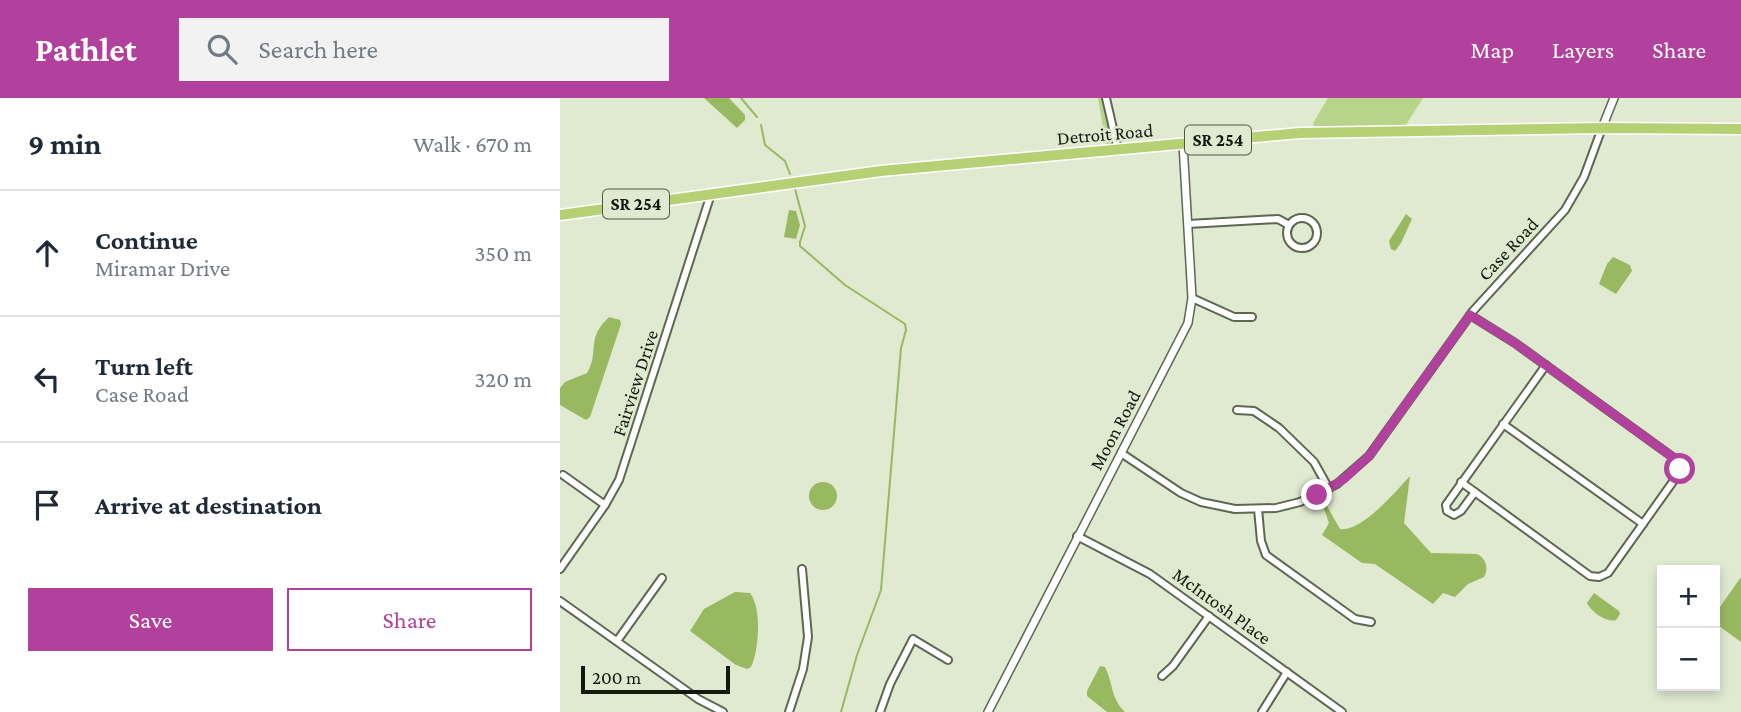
<!DOCTYPE html>
<html lang="en">
<head>
<meta charset="utf-8">
<style>
	body { margin:0; font-family:"Crimson Pro",serif; background:#f2f2f3; color:#1f2937 }
	.controls { position:absolute; right:21px; bottom:21px; display:grid; overflow:hidden; border-radius:0px; box-shadow:0 4px 10px #0003 }
	.controls button { width:63px; height:63px; display:grid; place-items:center; padding:0; border:0; border-bottom:2px solid #e0e1e3; background:#fff; color:#1f2937; font:35px sans-serif }
	.scale { position:absolute; left:21px; bottom:18px; width:149px; box-sizing:border-box; padding-left:7px; border:4px solid #14180f; border-top:0; font-size:19px; line-height:24px; white-space:nowrap; color:#14180f; -webkit-text-stroke:5px #e0ead1; paint-order:stroke }
	.stop { position:absolute; width:21px; height:21px; margin:-16px; border:5px solid #b2419d; border-radius:50%; background:#fff }
	.stop.end { background:#b2419d; border-color:#fff; box-shadow:0 2px 7px #0008 }
	.list { margin:0; padding:0; list-style:none }
	h2 { display:flex; justify-content:space-between; align-items:center; height:91px; margin:0; padding:0 28px; font-size:30px }
	h2 small { font-size:23px; font-weight:400; color:#747a83 }
	.list li { display:grid; grid-template-columns:46px 1fr auto; gap:21px; align-items:center; box-sizing:border-box; height:126px; padding:0 28px; border-top:2px solid #e0e1e3 }
	.list b { display:block; font-size:26px; white-space:nowrap }
	.list p { margin:0; font-size:23px; white-space:nowrap; color:#747a83 }
	.list em { font-size:23px; font-style:normal; color:#747a83 }
	.actions { display:flex; gap:14px; padding:21px 28px }
	.actions a { flex:1; padding:16px 0; border:2px solid #b2419d; border-radius:0px; text-align:center; font-size:24px; color:#b2419d }
	.actions .main { background:#b2419d; color:#fff }
	.icon { flex:none; width:38px; height:38px; fill:none; stroke:currentColor; stroke-width:2; stroke-linecap:round; stroke-linejoin:round }
	.map { position:relative; flex:none; width:1181px; height:614px; overflow:hidden }
	header { display:flex; align-items:center; gap:42px; box-sizing:border-box; height:98px; padding:0 35px; background:#b2419d; color:#fff }
	header strong { font-size:33px }
	nav { display:flex; gap:38px; margin-inline-start:auto; font-size:24px }
	.search { width:490px; height:63px; background:#f2f2f3; display:flex; align-items:center; gap:18px; box-sizing:border-box; padding:0 24px; border-radius:0px; color:#747a83; font-size:26px }
	main { display:flex }
	aside { flex:1; background:#fff }
	.map>svg:first-child { display:block }
</style>
</head>
<body>
<header>
<strong>Pathlet</strong>
<div class="search"><svg class="icon" aria-label="search" viewBox="0 0 24 24"><circle cx="10" cy="10" r="6"/><path d="M15 15l6 6"/></svg>Search here</div>
<nav><a>Map</a><a>Layers</a><a>Share</a></nav>
</header>
<main>
<aside>
<h2>9 min<small>Walk · 670 m</small></h2>
<ul class="list">
<li><svg class="icon" aria-label="ahead" viewBox="0 0 24 24"><path d="M12 20V5M6 11l6-6 6 6"/></svg><div><b>Continue</b><p>Miramar Drive</p></div><em>350 m</em></li>
<li><svg class="icon" aria-label="left" viewBox="0 0 24 24"><path d="M17 20v-9H6M10 6l-5 5 5 5"/></svg><div><b>Turn left</b><p>Case Road</p></div><em>320 m</em></li>
<li><svg class="icon" aria-label="arrive" viewBox="0 0 24 24"><path d="M6 21V4h12l-3 4 3 4H6"/></svg><div><b>Arrive at destination</b></div></li>
</ul>
<div class="actions"><a class="main">Save</a><a>Share</a></div>
</aside>
<div class="map">
<svg width="1181" height="614" viewBox="0 0 1181 614">
	<rect width="100%" height="100%" fill="#e0ead1"/>
	<!-- green -->
	<g fill="#b8d48b">
		<polygon points="538,0 550,0 560,41 566,47 547,51"/>
		<polygon points="768,0 863,0 844,30 755,32 753,25"/>
	</g>
	<!-- water -->
	<g fill="#98b960">
		<polygon points="144,0 169,0 185,17 185,22 177,30"/>
		<polygon points="229,112 236,113 240,127 236,141 224,139"/>
		<polygon points="846,116 852,121 841,145 835,153 831,151 829,143"/>
		<polygon points="1053,159 1070,167 1072,173 1056,196 1039,186 1047,166"/>
		<path d="M49,219L60,222L61,226L30,319L26,322L0,307V290L5,284L27,275C40,253 25,242 49,219Z"/>
		<path d="M850,378L844,425L871,455L917,456C926,460 929,471 924,479L908,486L895,499L883,495L873,506L815,466L802,465L762,437L769,425L763,408H767L780,431C802,434 836,393 850,378Z"/>
		<circle cx="263" cy="398" r="14"/>
		<polygon points="1181,479 1181,544 1155,525 1155,516"/>
		<path d="M175,494L190,495C202,510 199,552 191,569L187,571L176,567L130,533L144,511Z"/>
		<path d="M1034,495L1059,513L1060,516L1056,522C1047,525 1031,514 1027,505Z"/>
		<path d="M540,568L545,569C553,585 551,601 565,614H547L527,598V593Z"/>
	</g>
	<g fill="none" stroke-linecap="round" stroke-linejoin="round">
		<!-- stream -->
		<g stroke="#98b960" stroke-width="2">
			<polyline points="181,0 197,19"/>
			<polyline points="201,27 205,47 225,63 230,76"/>
			<polyline points="235,91 245,128 240,144 240,148 285,187 345,226 346,232 341,250 321,492 297,557 281,614"/>
		</g>
		<!-- minor casing -->
		<g stroke="#5e6751" stroke-width="10">
			<g id="minor">
				<polyline points="546,0 558,52"/>
				<circle cx="742" cy="135" r="15"/>
				<polyline points="628,126 718,121 729,127"/>
				<polyline points="632,200 674,219 692,219"/>
				<polyline points="677,312 694,313 719,330 754,364 769,391"/>
				<polyline points="943,326 1083,426"/>
				<polyline points="561,355 621,395 641,404 675,411 716,410 740,404 777,386 809,358 913,213 1005,112 1024,79 1042,30"/>
				<polyline points="3,377 45,407"/>
				<polyline points="901,384 1030,478 1039,479 1048,475 1117,378 1120,371 1114,360 955,245 910,217"/>
				<polyline points="915,394 901,413 894,417 887,413 886,407 986,267"/>
				<polyline points="698,411 701,443 706,457 795,521 811,524"/>
				<polyline points="517,438 590,476 782,614"/>
				<polyline points="0,471 45,407 59,382 151,96"/>
				<polyline points="0,503 138,601 163,614"/>
				<polyline points="57,543 102,480"/>
				<polyline points="602,578 613,568 649,518"/>
				<polyline points="229,614 243,571 248,539 242,471"/>
				<polyline points="320,614 330,586 353,541 388,562"/>
				<polyline points="702,614 727,574"/>
			</g>
		</g>
		<!-- tertiary casing -->
		<g stroke="#5e6751" stroke-width="10">
			<g id="tertiary">
				<polyline points="1042,30 1054,0"/>
				<polyline points="428,614 628,225 632,200 623,46"/>
			</g>
		</g>
		<!-- primary casing -->
		<g stroke="#fff" stroke-width="13">
			<polyline id="primary" points="0,117 321,73 740,35 1042,30 1181,31"/>
		</g>
		<!-- minor -->
		<use href="#minor" stroke="#fff" stroke-width="6"/>
		<!-- tertiary -->
		<use href="#tertiary" stroke="#fff" stroke-width="7"/>
		<!-- primary -->
		<use href="#primary" stroke="#b6d074" stroke-width="10"/>
	</g>
	<g fill="none" stroke-linecap="round" stroke-linejoin="round">
		<!-- route -->
		<polyline stroke="#b2419d" stroke-width="9" points="757,397 784,381 809,358 910,217 955,245 1114,360 1118,364 1120,371"/>
	</g>
	<g text-anchor="middle" dominant-baseline="central" stroke-width="5" stroke-linejoin="round" paint-order="stroke">
		<!-- shield labels -->
		<g fill="#e0ead1" stroke="#515749" stroke-width="2">
			<rect x="625" y="27.5" width="66" height="29" rx="5"/>
			<rect x="43" y="91.5" width="66" height="29" rx="5"/>
		</g>
		<g font-size="18" font-weight="bold" fill="#14180f">
			<text x="658" y="42">SR 254</text>
			<text x="76" y="106">SR 254</text>
		</g>
		<!-- street labels -->
		<g font-size="19" fill="#14180f" stroke="#e0ead1">
			<text transform="translate(545 36) rotate(-5)">Detroit Road</text>
			<text transform="translate(948 151) rotate(-47)">Case Road</text>
			<text transform="translate(75 285) rotate(-72)">Fairview Drive</text>
			<text transform="translate(555 332) rotate(-62)">Moon Road</text>
			<text transform="translate(662 508) rotate(36)">McIntosh Place</text>
		</g>
	</g>
</svg>
<div class="controls">
<button>+</button>
<button>−</button>
</div>
<div class="scale">200 m</div>
<div class="stop" style="left:1120px;top:371px"></div>
<div class="stop end" style="left:757px;top:397px"></div>
</div>
</main>
</body>
</html>
